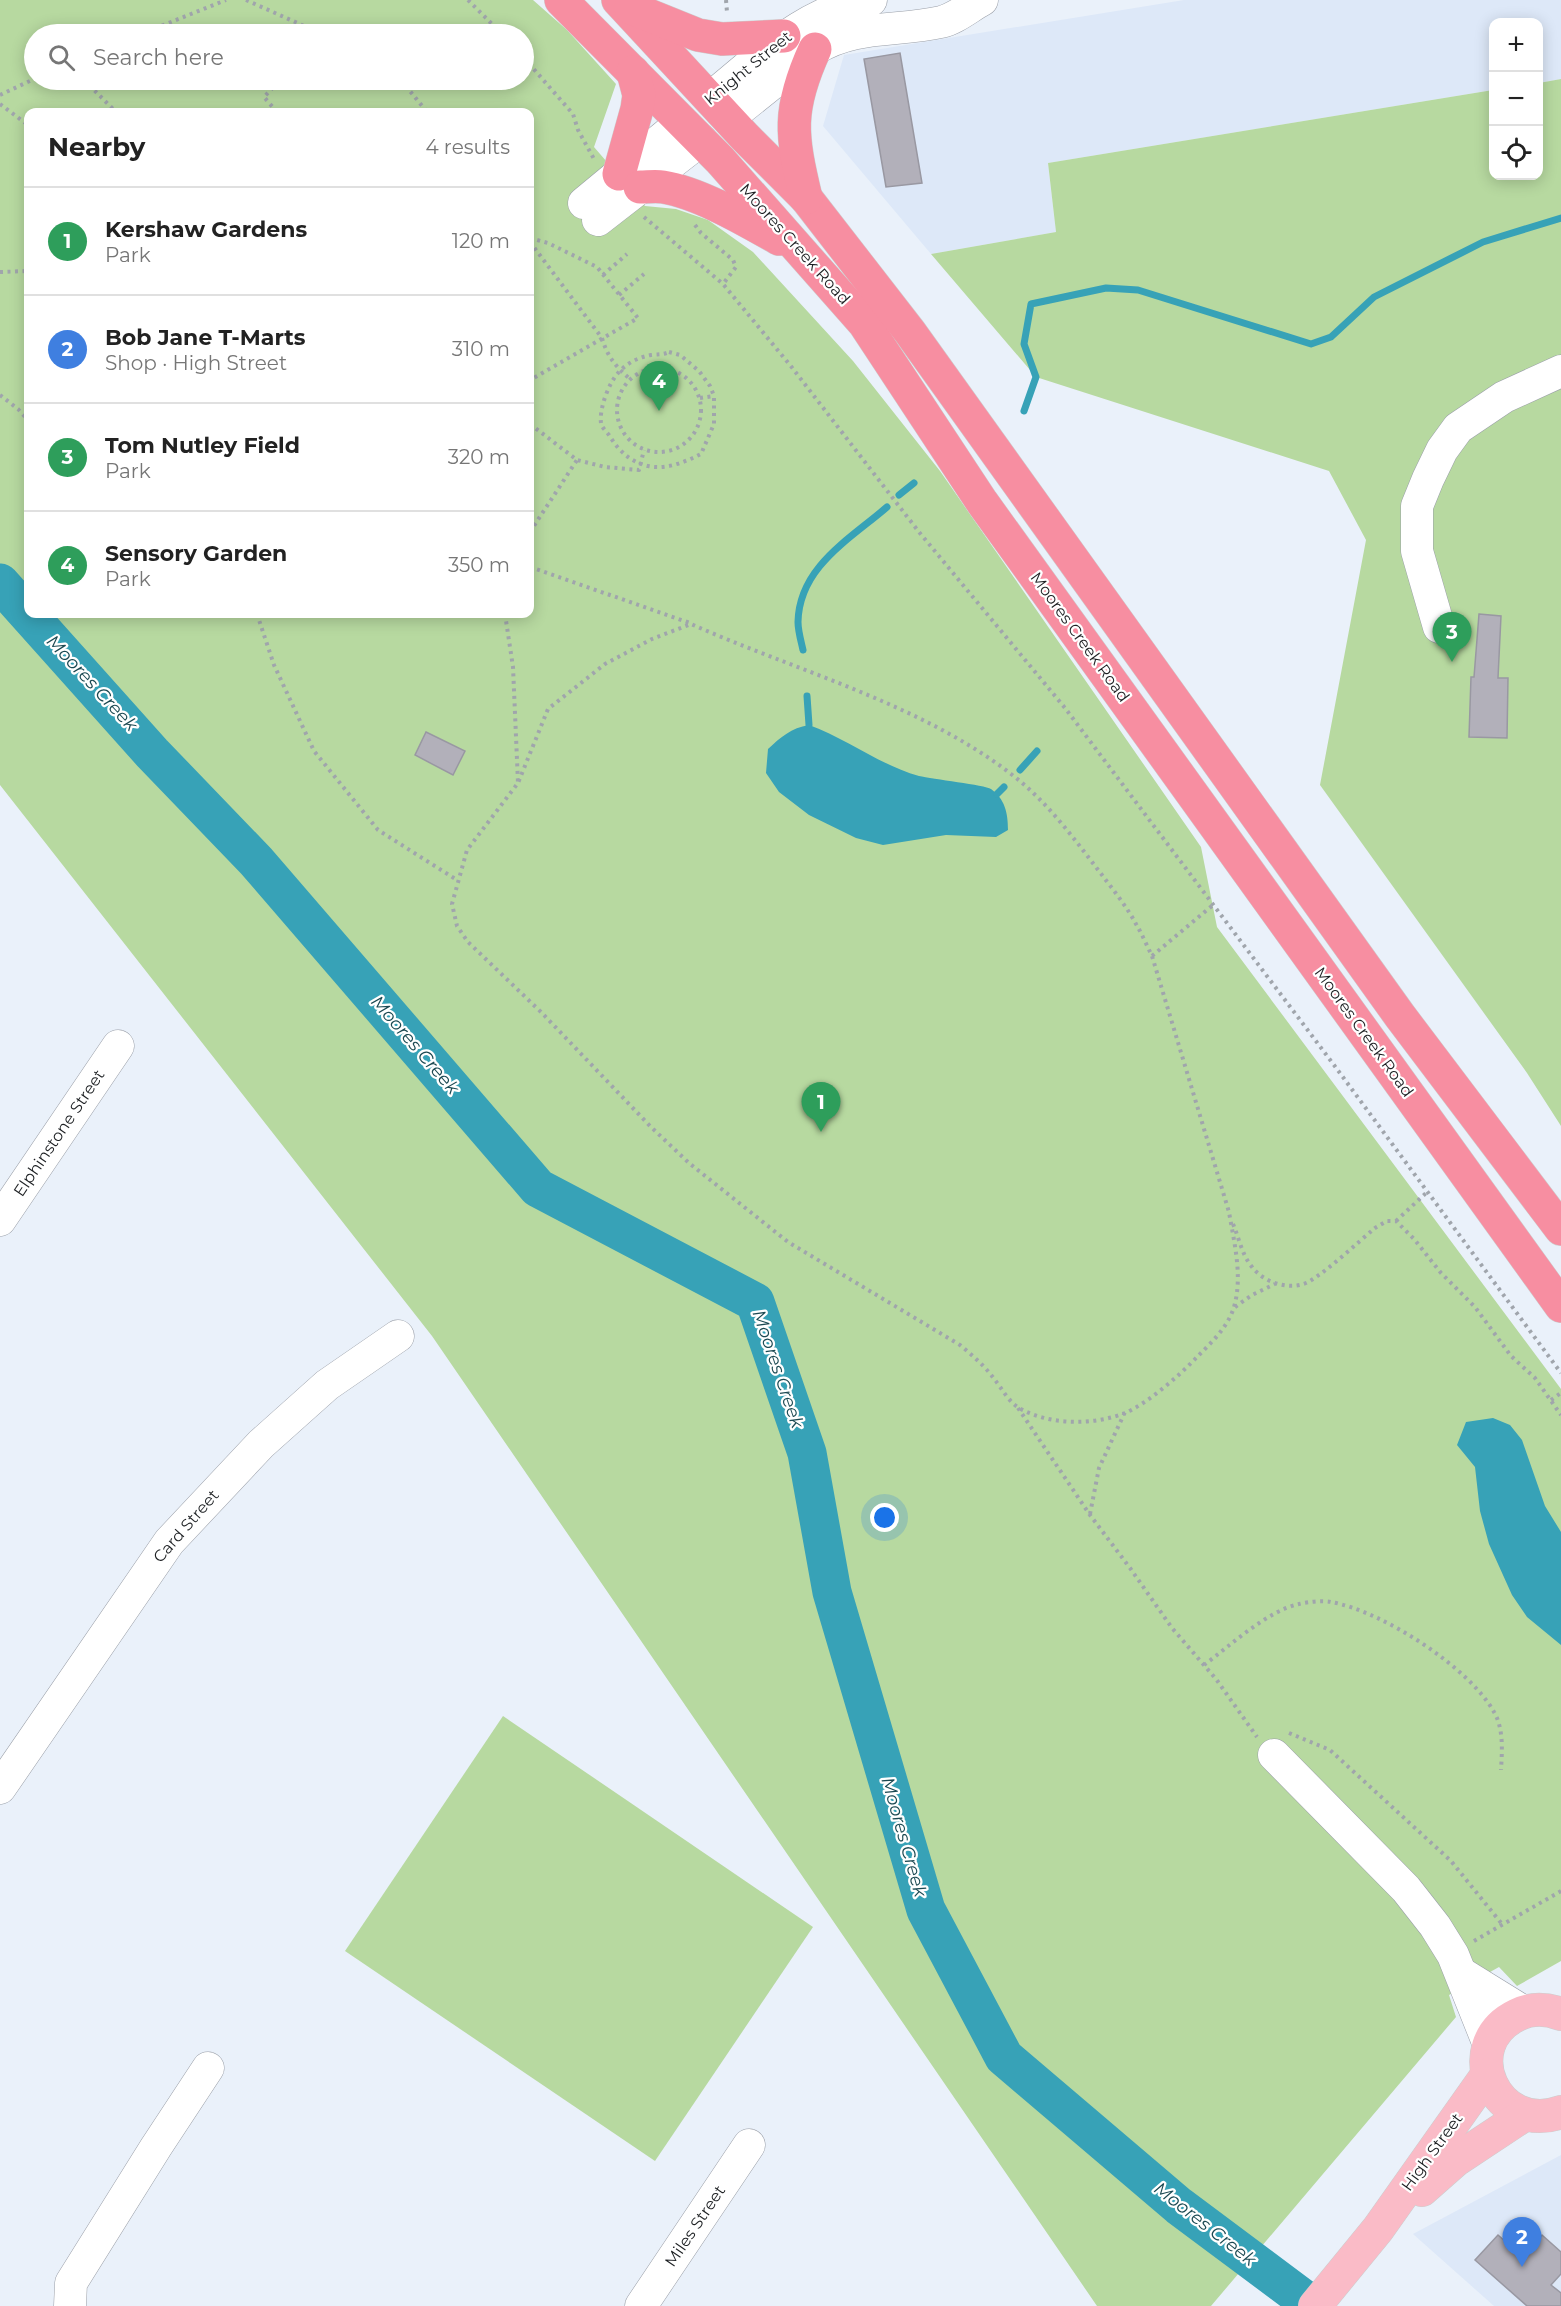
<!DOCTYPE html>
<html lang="en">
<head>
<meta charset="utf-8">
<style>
	body { margin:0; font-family:Montserrat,sans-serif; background:#f6f6f6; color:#222 }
	.controls { position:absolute; right:18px; top:18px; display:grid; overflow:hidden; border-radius:12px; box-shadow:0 3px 15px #0003 }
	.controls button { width:54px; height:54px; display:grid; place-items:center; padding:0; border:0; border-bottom:2px solid #e0e0e0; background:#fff; color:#222; font:30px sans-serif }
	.you { position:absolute; left:885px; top:1518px; width:21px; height:21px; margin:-15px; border:4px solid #fff; border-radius:50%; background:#1a73e8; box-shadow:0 0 0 9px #1a73e833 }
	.badge { display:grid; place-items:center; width:39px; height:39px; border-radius:50%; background:#2563eb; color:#fff; font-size:20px; font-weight:700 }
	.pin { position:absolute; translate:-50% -50px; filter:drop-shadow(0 2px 3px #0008) }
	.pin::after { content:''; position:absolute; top:32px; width:21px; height:18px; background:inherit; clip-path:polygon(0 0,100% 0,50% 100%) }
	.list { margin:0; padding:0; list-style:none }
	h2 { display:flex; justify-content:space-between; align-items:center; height:78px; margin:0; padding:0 24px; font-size:26px }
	h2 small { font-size:20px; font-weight:400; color:#767676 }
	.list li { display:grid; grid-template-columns:39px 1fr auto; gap:18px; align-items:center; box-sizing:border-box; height:108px; padding:0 24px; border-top:2px solid #e0e0e0 }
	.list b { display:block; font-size:22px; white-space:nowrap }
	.list p { margin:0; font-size:20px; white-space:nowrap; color:#767676 }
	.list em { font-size:20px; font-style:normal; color:#767676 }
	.icon { flex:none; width:33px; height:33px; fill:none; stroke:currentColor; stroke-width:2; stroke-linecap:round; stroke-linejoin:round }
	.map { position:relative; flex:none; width:1561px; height:2306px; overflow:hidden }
	.search { position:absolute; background:#fff; box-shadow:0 3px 15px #0003; left:24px; top:24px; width:510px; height:66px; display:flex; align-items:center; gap:15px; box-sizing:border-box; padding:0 21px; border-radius:33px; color:#767676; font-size:22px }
	.panel { position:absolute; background:#fff; box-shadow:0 3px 15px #0003; left:24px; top:108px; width:510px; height:510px; border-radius:12px }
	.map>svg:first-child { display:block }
</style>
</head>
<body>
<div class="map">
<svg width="1561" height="2306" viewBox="0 0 1561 2306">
	<rect width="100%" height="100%" fill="#eaf1fa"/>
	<!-- built -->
	<g fill="#dde8f8">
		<polygon points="1184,0 1561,0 1561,79 1539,83 1538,22 1494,22 1493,90 1048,163 1056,232 931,254 823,126 844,55"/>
		<polygon points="1561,2155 1561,2306 1494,2306 1413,2234"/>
	</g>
	<!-- green -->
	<g fill="#b7d9a0" fill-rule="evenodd">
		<path d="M0,0H533L567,30L616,84L594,147L645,206L676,209L708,220L753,252L853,361L940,471L1201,847L1217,927L1561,1389V1961L1517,1986L1499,1967L1449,1995L1456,2017L1211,2306H1097L432,1336L0,785ZM34,34H524V80H34ZM28,112H530V614H28Z"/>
		<polygon points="1561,79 1561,1126 1527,1073 1320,785 1366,540 1329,471 1036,377 931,254 1056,232 1048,163 1493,90 1494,176 1538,176 1539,83"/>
		<polygon points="503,1716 813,1927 655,2161 345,1951"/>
	</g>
	<!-- water -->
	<g fill="#37a2b7">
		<path d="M809,725C847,739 880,765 919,776C932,779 985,785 991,789C1005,799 1008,813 1008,830L996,837L946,835L883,845L856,838L809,815L779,792L766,773L768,749C781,737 791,728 809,725Z"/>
		<polygon points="1493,1418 1510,1425 1522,1440 1545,1506 1561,1532 1561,1645 1527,1617 1512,1595 1489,1544 1480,1511 1475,1467 1457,1445 1466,1422"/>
	</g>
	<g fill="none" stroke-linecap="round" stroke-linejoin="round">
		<!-- stream -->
		<g stroke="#37a2b7" stroke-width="7">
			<polyline points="1024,411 1036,377 1024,344 1031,304 1106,288 1138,290 1311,344 1331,337 1374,297 1483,242 1561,218"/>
			<polyline points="899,495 914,483"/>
			<path d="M803,650C801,641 798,631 798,622C799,567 850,539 887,507"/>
			<polyline points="807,696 809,725"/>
			<polyline points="1020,770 1037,751"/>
			<polyline points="997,794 1004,787"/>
		</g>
		<!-- river -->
		<polyline stroke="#37a2b7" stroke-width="39" points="0,583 152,753 256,861 538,1188 755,1302 807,1453 832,1592 926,1910 1004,2057 1179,2206 1313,2306"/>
	</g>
	<!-- building -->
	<g fill="#b2b0ba" stroke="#9998a2" stroke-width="1.5">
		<polygon points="900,53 922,183 886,187 864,59"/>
		<polygon points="1479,614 1501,616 1498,678 1508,678 1507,738 1469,737 1471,677 1474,677"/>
		<polygon points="426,732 465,751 453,775 415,755"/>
		<polygon points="1498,2235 1523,2257 1542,2235 1561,2252 1561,2274 1551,2285 1561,2293 1561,2306 1527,2306 1475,2260"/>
	</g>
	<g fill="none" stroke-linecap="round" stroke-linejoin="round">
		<!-- minor casing -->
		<g stroke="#9a9fa8" stroke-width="33">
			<g id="minor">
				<path d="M710,98C760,58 805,10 871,0"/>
				<path d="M729,118L815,49C856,24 897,32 941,22C955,19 969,7 982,0"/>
				<polyline points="584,203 682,122"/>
				<polyline points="598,220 701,140"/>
				<polyline points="1439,627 1417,551 1417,506 1428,479 1442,450 1458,428 1504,397 1561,371"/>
				<polyline points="0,1220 118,1046"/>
				<polyline points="1274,1755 1406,1889 1435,1926 1453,1955 1489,2045"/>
				<polyline points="0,1788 169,1542 261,1444 327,1385 398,1336"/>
				<polyline points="1461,1973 1524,2012"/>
				<polyline points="70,2306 71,2283 156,2147 208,2068"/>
				<polyline points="641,2306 749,2145"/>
			</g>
		</g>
		<!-- major casing -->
		<g stroke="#cdcece" stroke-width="34">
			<g id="major">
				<path d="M1561,2014C1545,2008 1531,2008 1517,2015C1455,2045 1496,2136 1561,2112"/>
				<polyline points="1422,2190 1456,2160 1524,2115"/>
				<polyline points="1315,2306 1378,2229 1487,2075"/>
			</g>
		</g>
		<!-- highway casing -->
		<g stroke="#cdcece" stroke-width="34">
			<g id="highway">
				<polyline points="561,0 720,160 864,323 982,502 1561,1306"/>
				<polyline points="618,0 745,137 806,198 910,332 1400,1016 1561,1229"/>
				<polyline points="631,8 698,35 722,39 784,36"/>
				<polyline points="619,174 637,109 639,95 633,72"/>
				<path d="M640,187C647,187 656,186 663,187C700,193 747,221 779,239"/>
				<path d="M806,198C791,135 787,110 815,49"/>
			</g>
		</g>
		<!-- path -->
		<g stroke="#a0a5ac" stroke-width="4" stroke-dasharray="3 4.5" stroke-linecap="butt">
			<polyline points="246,0 322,34"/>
			<polyline points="468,0 502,34"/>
			<polyline points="726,0 727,12"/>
			<polyline points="141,34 226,0"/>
			<polyline points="524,58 573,114 578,130 594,159"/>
			<polyline points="84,80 116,112"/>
			<polyline points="401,80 427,112"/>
			<polyline points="0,95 34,79"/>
			<polyline points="0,104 28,125"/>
			<polyline points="277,112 264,97 280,80"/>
			<polyline points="644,217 723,284 790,365 919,532 1065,708 1334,1065 1561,1373"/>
			<polyline points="695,225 701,233 733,260 736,267 723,284"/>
			<polyline points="530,238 548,243 597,267 638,318 530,380"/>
			<path d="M530,242L602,338C607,356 616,367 630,379"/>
			<polyline points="0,272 28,271"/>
			<polyline points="603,275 627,254"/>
			<polyline points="619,295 644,274"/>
			<path d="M669,352L680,355L699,371L710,386L714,396V424L701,454C685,462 666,470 648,466C630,462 618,450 609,435C606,431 602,428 601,423C599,409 609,382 619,372C627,363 639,357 651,355C658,354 663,355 669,352Z"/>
			<circle cx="659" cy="410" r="42"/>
			<polyline points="0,395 18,409 28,420"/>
			<polyline points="700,398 714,396"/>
			<polyline points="530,424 577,460 605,467 639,470 644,450"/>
			<polyline points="530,532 577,460"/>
			<polyline points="530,567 690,623"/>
			<polyline points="257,614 274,665 314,751 378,830 457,880"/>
			<path d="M505,614L513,667L518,783L467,850L452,904L457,926L468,942L541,1012L651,1127L689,1163L788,1242L960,1345C973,1356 985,1366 995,1380C1002,1389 1009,1402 1019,1408C1049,1425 1092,1426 1125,1413C1148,1403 1179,1376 1197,1357C1211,1343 1228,1327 1234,1307C1243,1276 1234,1242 1229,1212L1152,956C1147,946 1142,934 1136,924C1127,907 1114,891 1102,875C1075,840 1047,801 1011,774C921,704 794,670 691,624L652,639L605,664L548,709L518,783"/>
			<polyline points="1152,956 1213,905"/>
			<polyline points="1396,1221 1426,1193"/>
			<path d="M1233,1224C1239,1238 1242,1255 1252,1267C1264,1283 1292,1292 1310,1281C1331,1268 1356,1244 1375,1228L1387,1221H1396L1414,1239L1441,1273L1475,1307L1511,1356L1535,1378L1561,1415"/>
			<polyline points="1235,1307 1252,1295 1275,1284"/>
			<polyline points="1551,1400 1561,1393"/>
			<polyline points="1018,1408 1090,1515 1130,1568 1172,1628 1216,1679 1257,1737"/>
			<polyline points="1090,1514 1099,1468 1125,1412"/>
			<path d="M1204,1665C1231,1645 1267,1611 1299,1604C1308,1602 1322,1600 1331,1602C1382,1611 1469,1667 1494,1712C1504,1729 1502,1752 1501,1770"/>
			<polyline points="1289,1733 1330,1750 1451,1861 1502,1924"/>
			<polyline points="1474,1941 1561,1891"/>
		</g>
		<!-- minor -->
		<use href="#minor" stroke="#fff" stroke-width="32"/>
		<!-- major -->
		<use href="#major" stroke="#fabbc7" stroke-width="33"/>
		<!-- highway -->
		<use href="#highway" stroke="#f78ea1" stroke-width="33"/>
	</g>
	<g text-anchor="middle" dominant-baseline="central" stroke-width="4.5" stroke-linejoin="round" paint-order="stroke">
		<!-- street labels -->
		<g font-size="16" fill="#1c1f22" stroke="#fff">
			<text transform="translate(748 68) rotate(-39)">Knight Street</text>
			<text transform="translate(795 244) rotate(48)">Moores Creek Road</text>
			<text transform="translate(1080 637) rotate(54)">Moores Creek Road</text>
			<text transform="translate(1364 1032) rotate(54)">Moores Creek Road</text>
			<text transform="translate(59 1133) rotate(-56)">Elphinstone Street</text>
			<text transform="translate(186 1526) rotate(-49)">Card Street</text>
			<text transform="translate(1432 2152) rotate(-54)">High Street</text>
			<text transform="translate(695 2226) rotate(-56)">Miles Street</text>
		</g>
		<!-- water labels -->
		<g font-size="18" font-style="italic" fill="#1b4952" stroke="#fff">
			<text transform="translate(92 683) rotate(47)">Moores Creek</text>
			<text transform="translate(415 1045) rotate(49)">Moores Creek</text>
			<text transform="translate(778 1369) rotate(71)">Moores Creek</text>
			<text transform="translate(904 1837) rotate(74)">Moores Creek</text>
			<text transform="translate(1205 2224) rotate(38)">Moores Creek</text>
		</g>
	</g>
</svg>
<div class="controls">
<button>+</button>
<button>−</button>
<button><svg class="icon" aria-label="locate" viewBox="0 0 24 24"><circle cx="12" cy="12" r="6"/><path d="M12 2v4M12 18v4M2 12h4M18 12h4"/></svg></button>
</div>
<div class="you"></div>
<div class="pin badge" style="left:821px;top:1132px;background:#2e9e5b">1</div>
<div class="pin badge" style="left:1522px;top:2267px;background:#3f7fe0">2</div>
<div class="pin badge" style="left:1452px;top:662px;background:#2e9e5b">3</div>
<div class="pin badge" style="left:659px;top:411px;background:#2e9e5b">4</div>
<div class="search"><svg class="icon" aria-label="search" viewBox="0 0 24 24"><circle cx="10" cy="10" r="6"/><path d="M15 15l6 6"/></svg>Search here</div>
<section class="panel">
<h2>Nearby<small>4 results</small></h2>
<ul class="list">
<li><span class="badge" style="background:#2e9e5b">1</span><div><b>Kershaw Gardens</b><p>Park</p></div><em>120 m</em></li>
<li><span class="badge" style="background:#3f7fe0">2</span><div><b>Bob Jane T-Marts</b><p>Shop · High Street</p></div><em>310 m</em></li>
<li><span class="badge" style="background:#2e9e5b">3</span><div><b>Tom Nutley Field</b><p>Park</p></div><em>320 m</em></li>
<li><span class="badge" style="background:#2e9e5b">4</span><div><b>Sensory Garden</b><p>Park</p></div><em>350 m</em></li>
</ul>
</section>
</div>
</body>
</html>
